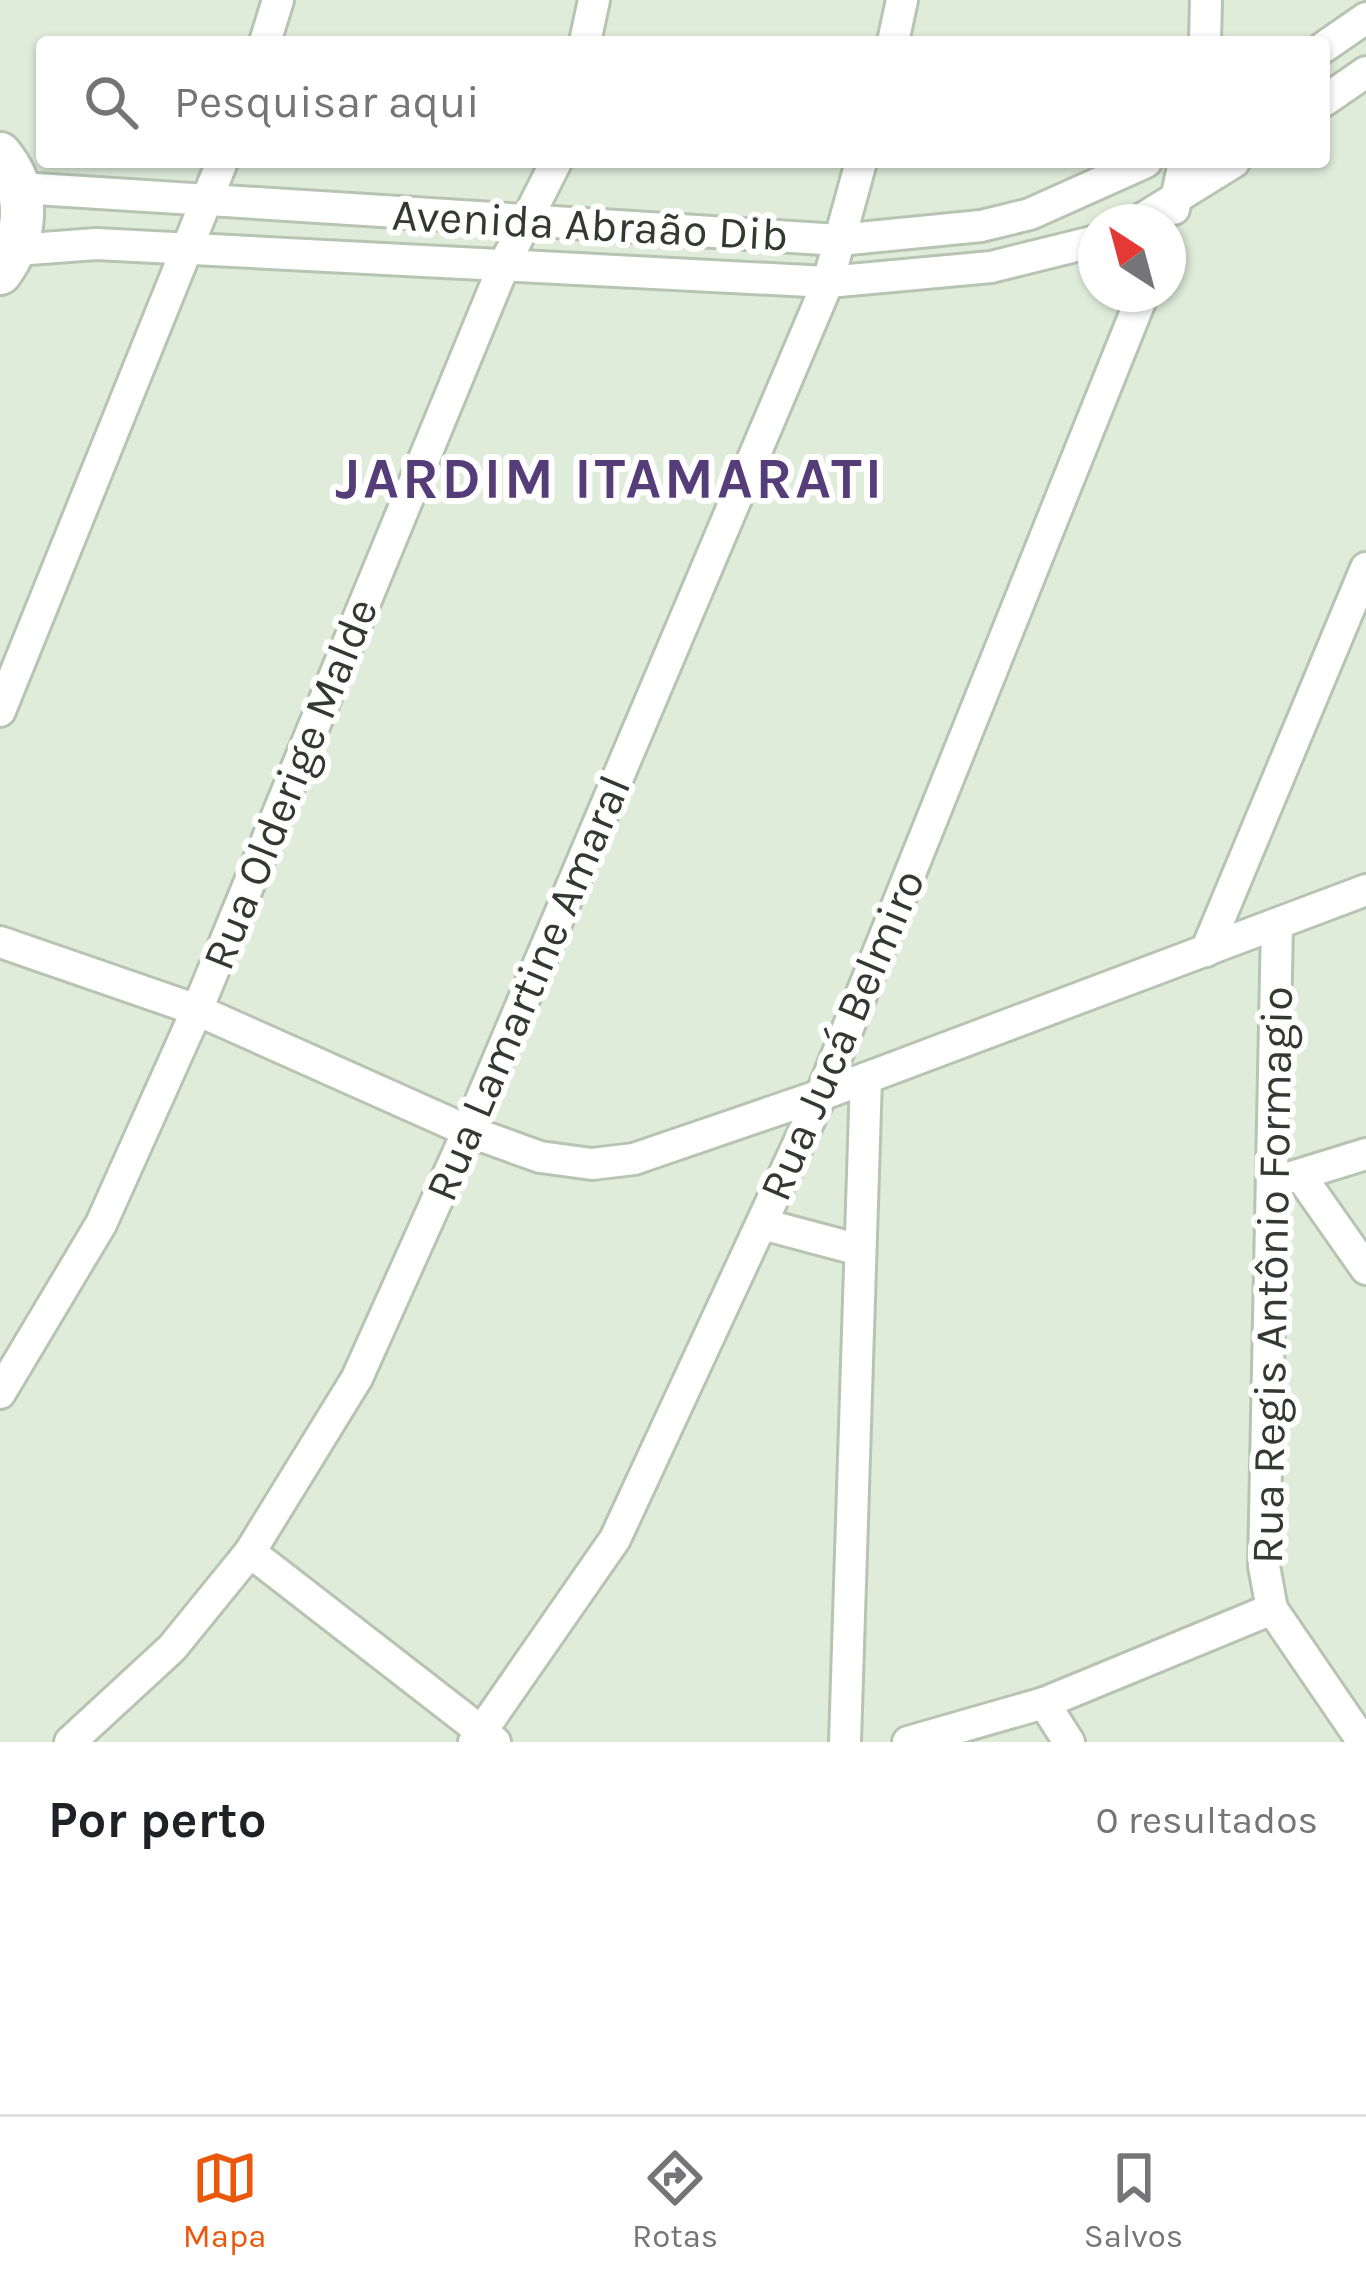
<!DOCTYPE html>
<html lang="pt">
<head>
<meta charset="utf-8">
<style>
	body { margin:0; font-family:Karla,sans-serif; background:#f2f2f2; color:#202124 }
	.compass { position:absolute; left:1078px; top:204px; width:108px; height:108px; border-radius:50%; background:#fff; box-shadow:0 3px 9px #0004; rotate:324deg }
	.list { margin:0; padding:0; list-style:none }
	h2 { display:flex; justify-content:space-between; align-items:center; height:156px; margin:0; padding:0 48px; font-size:51px }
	h2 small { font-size:39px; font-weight:400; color:#757577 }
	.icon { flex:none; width:66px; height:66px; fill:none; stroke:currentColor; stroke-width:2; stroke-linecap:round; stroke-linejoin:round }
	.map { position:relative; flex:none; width:1366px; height:1742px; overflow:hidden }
	.search { position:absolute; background:#fff; box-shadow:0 3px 9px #0004; left:36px; right:36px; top:36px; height:132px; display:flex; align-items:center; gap:30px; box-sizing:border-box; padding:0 42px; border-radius:12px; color:#757577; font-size:45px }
	.sheet { height:372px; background:#fff }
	nav { display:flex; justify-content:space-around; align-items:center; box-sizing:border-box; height:168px; border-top:3px solid #e0e0e0; background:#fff; font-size:33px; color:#757577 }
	nav a { display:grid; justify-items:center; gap:6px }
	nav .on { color:#ea580c }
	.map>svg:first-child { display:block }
</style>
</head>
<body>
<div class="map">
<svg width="1366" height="1742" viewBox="0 0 1366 1742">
	<rect width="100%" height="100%" fill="#deecd9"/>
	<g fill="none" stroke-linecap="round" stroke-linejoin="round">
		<!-- minor casing -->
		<g stroke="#b7c4b2" stroke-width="36">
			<g id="minor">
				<polyline points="265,42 278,0"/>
				<polyline points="585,42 594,0"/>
				<polyline points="893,42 902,0"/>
				<polyline points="1205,42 1206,0"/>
				<polyline points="1324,47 1366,18"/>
				<polyline points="1324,101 1366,72"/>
				<polyline points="20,188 839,240 981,226 1030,214 1146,162"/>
				<polyline points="1174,209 1184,162"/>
				<polyline points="1137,222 1234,162"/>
				<polyline points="16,250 96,244 828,282 991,267 1096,241"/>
				<polyline points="0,711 222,162"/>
				<polyline points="1277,924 1264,1566 1272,1609 1363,1742"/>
				<polyline points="0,942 197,1010 468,1131 540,1157 592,1164 634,1159 821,1095 1366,890"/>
				<polyline points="1206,951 1366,568"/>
				<polyline points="1300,1175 1366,1269"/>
				<polyline points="1285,1179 1366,1154"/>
				<polyline points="762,1224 860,1250"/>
				<polyline points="0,1393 101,1224 197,1010 504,265 556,162"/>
				<polyline points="250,1552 495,1742"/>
				<polyline points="1044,1703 1069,1742"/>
				<polyline points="70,1742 172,1648 250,1552 357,1378 468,1131 828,282 861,162"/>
				<polyline points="474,1742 615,1539 821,1095 1143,294"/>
				<polyline points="845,1742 866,1078"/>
				<polyline points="908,1742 1044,1703 1272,1609"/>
			</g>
		</g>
		<!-- secondary casing -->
		<g stroke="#b7c4b2" stroke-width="48">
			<path id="secondary" d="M0,154C31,192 28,235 0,273"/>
		</g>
		<!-- minor -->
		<use href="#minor" stroke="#fff" stroke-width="30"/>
		<!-- secondary -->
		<use href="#secondary" stroke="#fff" stroke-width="42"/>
	</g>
	<g text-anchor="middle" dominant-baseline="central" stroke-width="12" stroke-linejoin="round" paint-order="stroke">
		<!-- street labels -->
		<g font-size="45" fill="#333831" stroke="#fff">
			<text transform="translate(590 225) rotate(3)">Avenida Abraão Dib</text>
			<text transform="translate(290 784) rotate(-68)">Rua Olderige Malde</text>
			<text transform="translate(528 988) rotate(-67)">Rua Lamartine Amaral</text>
			<text transform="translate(842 1035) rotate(-67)">Rua Jucá Belmiro</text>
			<text transform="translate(1272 1275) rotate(-89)">Rua Regis Antônio Formagio</text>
		</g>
		<!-- district labels -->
		<g font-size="57" font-weight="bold" letter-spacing="3" fill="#553d79" stroke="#fff">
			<text x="610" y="479">JARDIM ITAMARATI</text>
		</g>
	</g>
</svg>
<svg class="compass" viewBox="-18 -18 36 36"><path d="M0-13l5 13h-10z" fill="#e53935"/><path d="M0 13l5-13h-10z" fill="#757577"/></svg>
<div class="search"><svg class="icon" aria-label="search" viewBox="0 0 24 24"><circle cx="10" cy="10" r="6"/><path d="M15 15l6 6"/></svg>Pesquisar aqui</div>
</div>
<section class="sheet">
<h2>Por perto<small>0 resultados</small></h2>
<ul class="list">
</ul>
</section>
<nav>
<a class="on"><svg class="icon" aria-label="map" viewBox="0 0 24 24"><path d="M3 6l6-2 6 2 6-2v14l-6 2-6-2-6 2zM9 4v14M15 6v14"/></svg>Mapa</a>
<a><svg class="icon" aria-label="directions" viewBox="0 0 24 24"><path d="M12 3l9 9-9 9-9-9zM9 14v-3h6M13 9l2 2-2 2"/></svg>Rotas</a>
<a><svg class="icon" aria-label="saved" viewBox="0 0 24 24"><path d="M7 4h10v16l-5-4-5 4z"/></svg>Salvos</a>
</nav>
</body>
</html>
